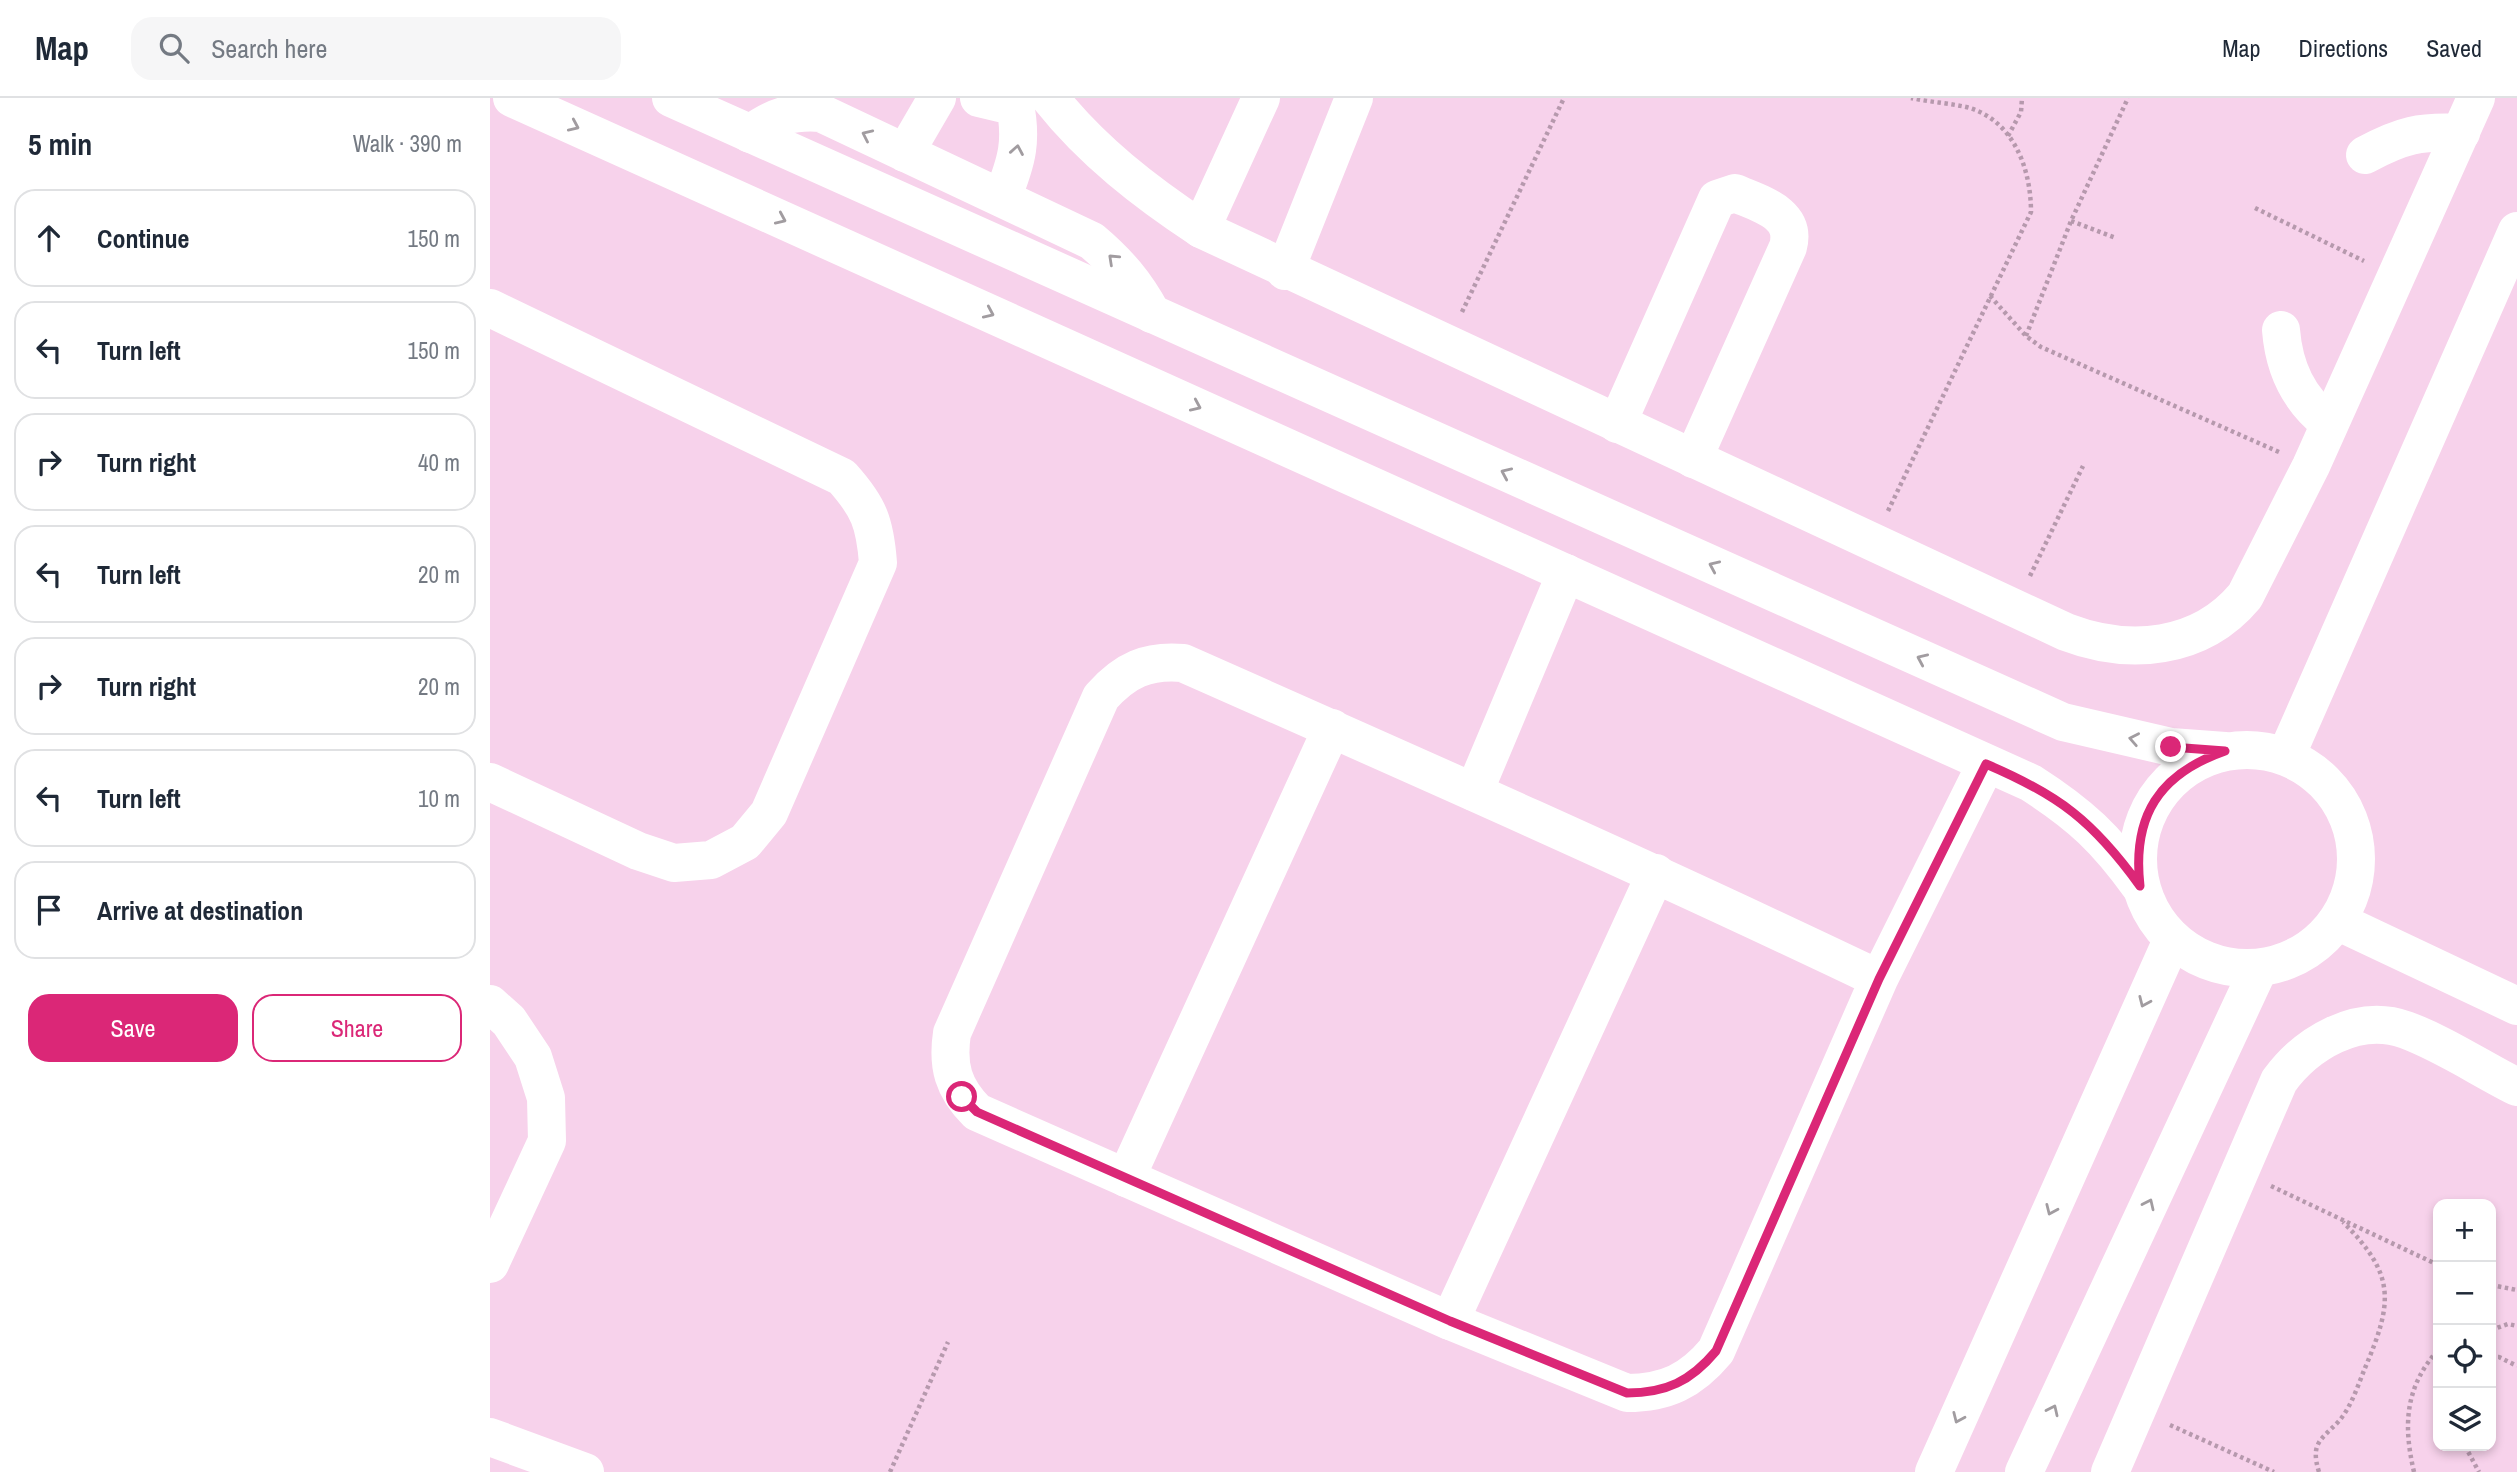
<!DOCTYPE html>
<html lang="en">
<head>
<meta charset="utf-8">
<style>
	body { margin:0; font-family:"Archivo Narrow",sans-serif; background:#f6f6f7; color:#1f2937 }
	.controls { position:absolute; right:21px; bottom:21px; display:grid; overflow:hidden; border-radius:14px; box-shadow:0 4px 10px #0003 }
	.controls button { width:63px; height:63px; display:grid; place-items:center; padding:0; border:0; border-bottom:2px solid #e0e1e3; background:#fff; color:#1f2937; font:35px sans-serif }
	.stop { position:absolute; width:21px; height:21px; margin:-16px; border:5px solid #db2777; border-radius:50%; background:#fff }
	.stop.end { background:#db2777; border-color:#fff; box-shadow:0 2px 7px #0008 }
	.list { margin:0; padding:0; list-style:none }
	h2 { display:flex; justify-content:space-between; align-items:center; height:91px; margin:0; padding:0 28px; font-size:30px }
	h2 small { font-size:23px; font-weight:400; color:#747a83 }
	.list li { display:grid; grid-template-columns:46px 1fr auto; gap:21px; align-items:center; box-sizing:border-box; height:98px; margin:0 14px 14px; padding:0 14px; border:2px solid #e0e1e3; border-radius:21px }
	.list b { display:block; font-size:26px; white-space:nowrap }
	.list em { font-size:23px; font-style:normal; color:#747a83 }
	.actions { display:flex; gap:14px; padding:21px 28px }
	.actions a { flex:1; padding:16px 0; border:2px solid #db2777; border-radius:21px; text-align:center; font-size:24px; color:#db2777 }
	.actions .main { background:#db2777; color:#fff }
	.icon { flex:none; width:38px; height:38px; fill:none; stroke:currentColor; stroke-width:2; stroke-linecap:round; stroke-linejoin:round }
	.map { position:relative; flex:none; width:2027px; height:1374px; overflow:hidden }
	header { display:flex; align-items:center; gap:42px; box-sizing:border-box; height:98px; padding:0 35px; background:#fff; border-bottom:2px solid #e0e1e3 }
	header strong { font-size:33px }
	nav { display:flex; gap:38px; margin-inline-start:auto; font-size:24px }
	.search { width:490px; height:63px; background:#f6f6f7; display:flex; align-items:center; gap:18px; box-sizing:border-box; padding:0 24px; border-radius:21px; color:#747a83; font-size:26px }
	main { display:flex }
	aside { flex:1; background:#fff }
	.map>svg:first-child { display:block }
</style>
</head>
<body>
<header>
<strong>Map</strong>
<div class="search"><svg class="icon" aria-label="search" viewBox="0 0 24 24"><circle cx="10" cy="10" r="6"/><path d="M15 15l6 6"/></svg>Search here</div>
<nav><a>Map</a><a>Directions</a><a>Saved</a></nav>
</header>
<main>
<aside>
<h2>5 min<small>Walk · 390 m</small></h2>
<ul class="list">
<li><svg class="icon" aria-label="ahead" viewBox="0 0 24 24"><path d="M12 20V5M6 11l6-6 6 6"/></svg><div><b>Continue</b></div><em>150 m</em></li>
<li><svg class="icon" aria-label="left" viewBox="0 0 24 24"><path d="M17 20v-9H6M10 6l-5 5 5 5"/></svg><div><b>Turn left</b></div><em>150 m</em></li>
<li><svg class="icon" aria-label="right" viewBox="0 0 24 24"><path d="M7 20v-9h11M14 6l5 5-5 5"/></svg><div><b>Turn right</b></div><em>40 m</em></li>
<li><svg class="icon" aria-label="left" viewBox="0 0 24 24"><path d="M17 20v-9H6M10 6l-5 5 5 5"/></svg><div><b>Turn left</b></div><em>20 m</em></li>
<li><svg class="icon" aria-label="right" viewBox="0 0 24 24"><path d="M7 20v-9h11M14 6l5 5-5 5"/></svg><div><b>Turn right</b></div><em>20 m</em></li>
<li><svg class="icon" aria-label="left" viewBox="0 0 24 24"><path d="M17 20v-9H6M10 6l-5 5 5 5"/></svg><div><b>Turn left</b></div><em>10 m</em></li>
<li><svg class="icon" aria-label="arrive" viewBox="0 0 24 24"><path d="M6 21V4h12l-3 4 3 4H6"/></svg><div><b>Arrive at destination</b></div></li>
</ul>
<div class="actions"><a class="main">Save</a><a>Share</a></div>
</aside>
<div class="map">
<svg width="2027" height="1374" viewBox="0 0 2027 1374">
	<rect width="100%" height="100%" fill="#f7d2eb"/>
	<g fill="none" stroke-linecap="round" stroke-linejoin="round">
		<!-- path -->
		<g stroke="#b699ad" stroke-width="4.5" stroke-dasharray="3.5 3.5" stroke-linecap="butt">
			<polyline points="1518,38 1531,14 1532,0"/>
			<polyline points="1765,110 1874,163"/>
			<polyline points="1581,123 1626,140"/>
			<polyline points="1500,198 1536,238 1551,249 1789,354"/>
			<polyline points="972,214 1074,0"/>
			<polyline points="1536,238 1581,123 1638,0"/>
			<path d="M1398,413L1541,114C1541,70 1523,21 1476,9C1458,5 1439,4 1421,0"/>
			<polyline points="1540,478 1593,368"/>
			<polyline points="1781,1088 1948,1167"/>
			<polyline points="2001,1187 2027,1192"/>
			<polyline points="2001,1232 2018,1226 2027,1228"/>
			<polyline points="2001,1259 2009,1259 2027,1268"/>
			<polyline points="1680,1327 1784,1374"/>
			<polyline points="1975,1348 1989,1374"/>
			<polyline points="400,1374 458,1244"/>
			<path d="M1829,1374C1820,1345 1831,1342 1848,1324C1861,1310 1868,1287 1875,1270C1903,1204 1906,1177 1853,1124"/>
			<path d="M1924,1374C1913,1327 1915,1289 1948,1252"/>
		</g>
		<!-- minor -->
		<g stroke="#fff" stroke-width="38">
			<path d="M22,0L1541,685C1591,717 1616,741 1650,788"/>
			<polyline points="181,0 1573,624 1681,649 1735,653"/>
			<polyline points="489,0 510,5 527,0"/>
			<path d="M560,0C602,53 655,94 711,131L1576,534C1639,558 1710,552 1755,498L1821,368L1986,0"/>
			<path d="M260,36C284,18 302,13 331,15L602,143C628,165 646,186 662,216"/>
			<polyline points="415,55 447,0"/>
			<path d="M1875,57C1912,37 1930,33 1971,35"/>
			<path d="M512,100C527,63 533,42 524,2"/>
			<polyline points="711,131 771,0"/>
			<polyline points="795,173 864,0"/>
			<path d="M0,210L352,379C379,409 385,425 388,465L279,715L255,744L221,762L184,765L148,753L0,684"/>
			<path d="M1791,232C1794,270 1808,301 1839,325"/>
			<path d="M1127,326L1227,101L1245,95C1270,106 1307,115 1298,149L1203,361"/>
			<circle cx="1757" cy="761" r="109"/>
			<polyline points="1796,658 2027,133"/>
			<polyline points="984,694 1076,475"/>
			<polyline points="1847,823 2027,908"/>
			<path d="M1389,881C1159,771 926,668 693,565C657,562 635,572 611,599L462,935C457,968 463,990 487,1014L960,1223L1137,1295C1176,1295 1201,1283 1226,1253L1389,881L1496,666"/>
			<polyline points="0,906 19,923 43,959 56,1000 57,1043 0,1166"/>
			<polyline points="636,1080 842,630"/>
			<polyline points="960,1223 1166,775"/>
			<polyline points="0,1339 95,1374"/>
			<polyline points="1444,1374 1682,842"/>
			<polyline points="1534,1374 1769,870"/>
			<path d="M1620,1374L1789,983C1816,946 1867,914 1916,932C1954,946 1991,971 2027,989"/>
		</g>
	</g>
	<!-- one-way arrows -->
	<defs><path id="oneway-chevron" d="M-2-3.5L2.5 0L-2 3.5" fill="none" stroke-width="1.6" stroke-linecap="round" stroke-linejoin="round" transform="scale(1.75)"/></defs>
	<g stroke="#a19ca0">
		<use href="#oneway-chevron" transform="translate(84 28) rotate(24)"/>
		<use href="#oneway-chevron" transform="translate(377 37) rotate(-155)"/>
		<use href="#oneway-chevron" transform="translate(527 52) rotate(-80)"/>
		<use href="#oneway-chevron" transform="translate(291 121) rotate(24)"/>
		<use href="#oneway-chevron" transform="translate(623 161) rotate(-137)"/>
		<use href="#oneway-chevron" transform="translate(499 215) rotate(24)"/>
		<use href="#oneway-chevron" transform="translate(706 308) rotate(24)"/>
		<use href="#oneway-chevron" transform="translate(1016 375) rotate(-156)"/>
		<use href="#oneway-chevron" transform="translate(1224 468) rotate(-156)"/>
		<use href="#oneway-chevron" transform="translate(1432 561) rotate(-156)"/>
		<use href="#oneway-chevron" transform="translate(1644 641) rotate(-169)"/>
		<use href="#oneway-chevron" transform="translate(1654 904) rotate(114)"/>
		<use href="#oneway-chevron" transform="translate(1659 1106) rotate(-65)"/>
		<use href="#oneway-chevron" transform="translate(1561 1112) rotate(114)"/>
		<use href="#oneway-chevron" transform="translate(1563 1312) rotate(-65)"/>
		<use href="#oneway-chevron" transform="translate(1468 1320) rotate(114)"/>
	</g>
	<g fill="none" stroke-linecap="round" stroke-linejoin="round">
		<!-- route -->
		<path stroke="#db2777" stroke-width="9" d="M472,999L487,1014L960,1223L1137,1295C1176,1295 1201,1283 1226,1253L1389,881L1496,666C1569,697 1603,723 1650,788C1642,718 1669,676 1735,653L1681,649"/>
	</g>
</svg>
<div class="controls">
<button>+</button>
<button>−</button>
<button><svg class="icon" aria-label="locate" viewBox="0 0 24 24"><circle cx="12" cy="12" r="6"/><path d="M12 2v4M12 18v4M2 12h4M18 12h4"/></svg></button>
<button><svg class="icon" aria-label="layers" viewBox="0 0 24 24"><path d="M12 4l9 5-9 5-9-5zM3 14l9 5 9-5"/></svg></button>
</div>
<div class="stop" style="left:472px;top:999px"></div>
<div class="stop end" style="left:1681px;top:649px"></div>
</div>
</main>
</body>
</html>
